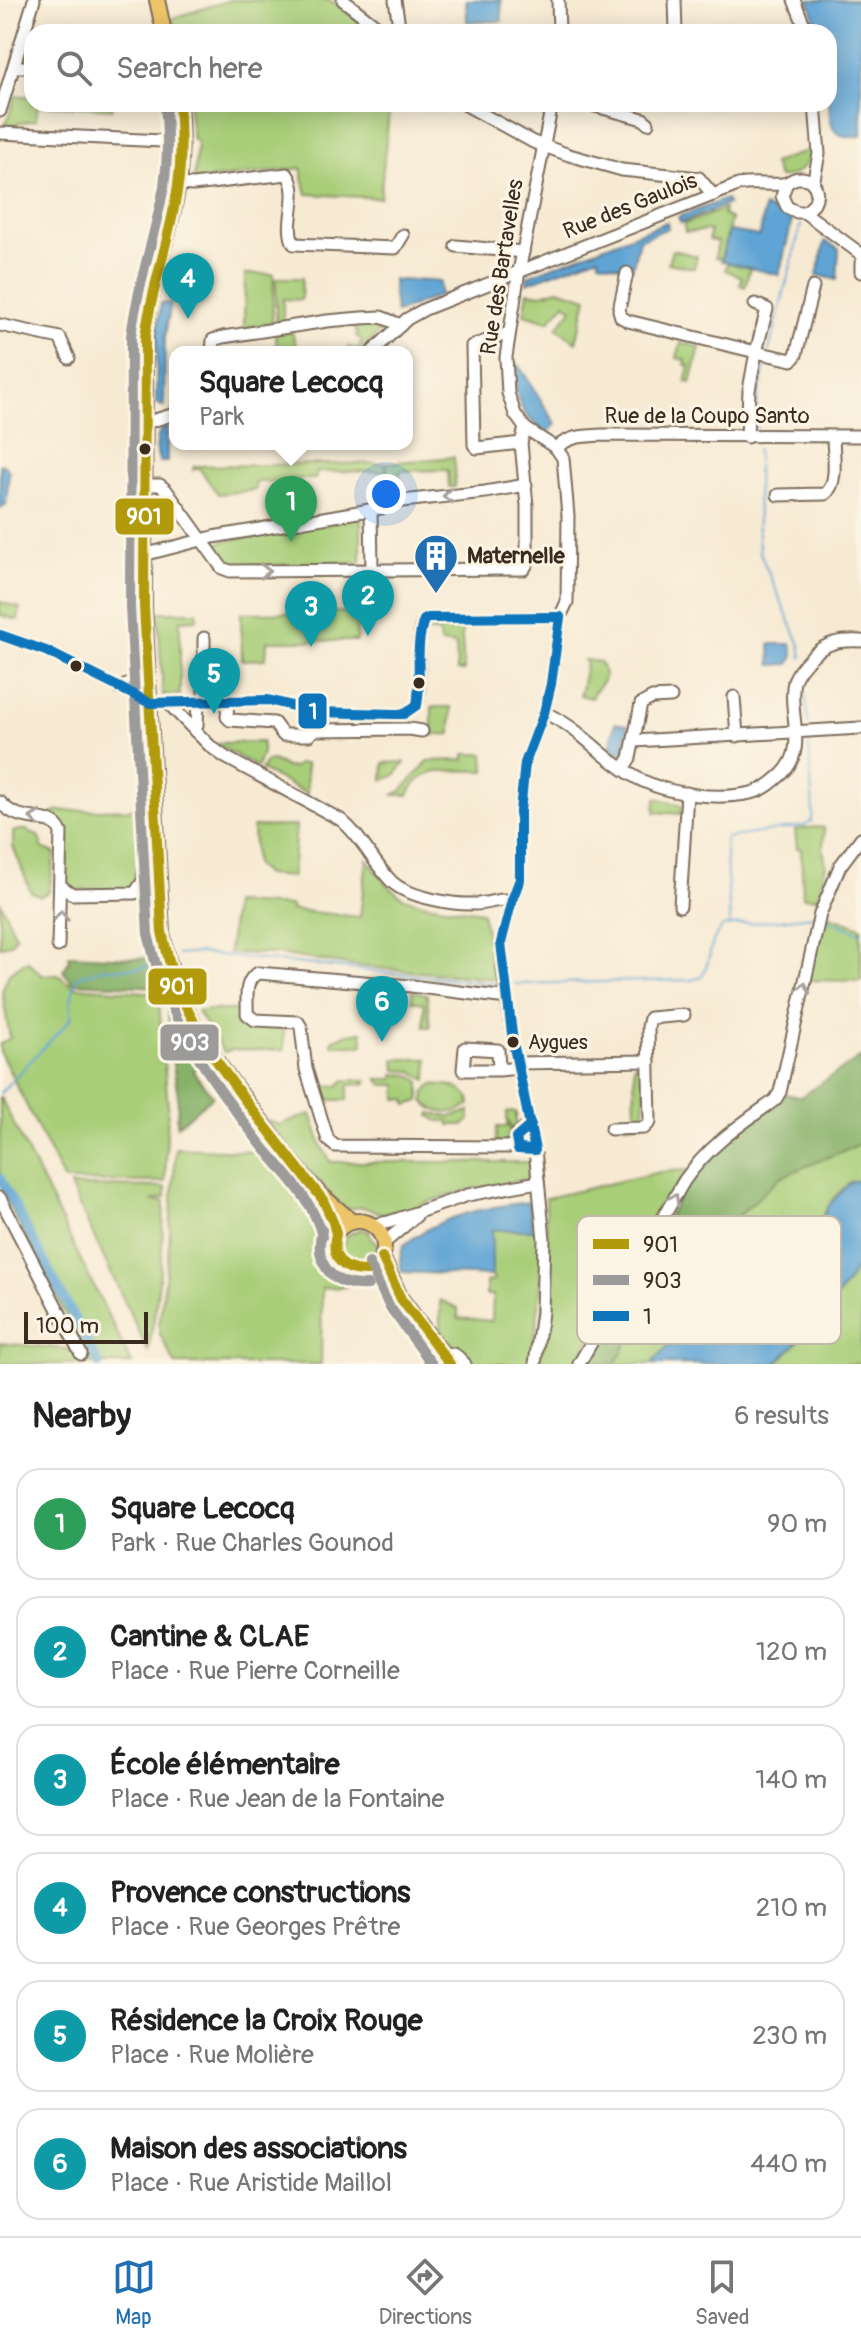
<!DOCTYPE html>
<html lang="en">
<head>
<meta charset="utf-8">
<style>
	body { margin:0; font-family:Pangolin,sans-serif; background:#f6f6f6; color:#222 }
	.scale { position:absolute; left:24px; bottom:20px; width:124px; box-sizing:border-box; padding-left:8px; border:4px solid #3b2a1e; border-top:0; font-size:22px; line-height:28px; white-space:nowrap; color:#3b2a1e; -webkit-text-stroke:6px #fcf5e5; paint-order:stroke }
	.you { position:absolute; left:386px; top:494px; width:28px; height:28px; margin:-20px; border:6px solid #fff; border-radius:50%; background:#1a73e8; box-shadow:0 0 0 12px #1a73e833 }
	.badge { display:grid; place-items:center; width:52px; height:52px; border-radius:50%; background:#1f6fb2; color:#fff; font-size:26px; font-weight:700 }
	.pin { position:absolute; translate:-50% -66px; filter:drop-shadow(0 2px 4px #0008) }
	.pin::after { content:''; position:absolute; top:42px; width:28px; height:24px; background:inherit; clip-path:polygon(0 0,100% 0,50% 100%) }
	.popup { position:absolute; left:169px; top:346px; width:244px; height:104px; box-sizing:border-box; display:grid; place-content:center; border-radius:16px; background:#fff; filter:drop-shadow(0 2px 6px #0005); font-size:26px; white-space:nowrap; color:#767676 }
	.popup b { font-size:30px; color:#222 }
	.popup::after { content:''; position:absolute; left:50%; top:100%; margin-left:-16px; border:16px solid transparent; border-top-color:#fff }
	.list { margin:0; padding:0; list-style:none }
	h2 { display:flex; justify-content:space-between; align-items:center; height:104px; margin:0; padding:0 32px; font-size:34px }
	h2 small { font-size:26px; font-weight:400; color:#767676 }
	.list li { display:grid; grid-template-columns:52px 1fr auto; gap:24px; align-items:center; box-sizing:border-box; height:112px; margin:0 16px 16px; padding:0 16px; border:2px solid #e0e0e0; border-radius:24px }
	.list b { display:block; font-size:30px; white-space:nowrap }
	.list p { margin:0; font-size:26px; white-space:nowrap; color:#767676 }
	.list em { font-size:26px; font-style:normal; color:#767676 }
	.icon { flex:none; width:44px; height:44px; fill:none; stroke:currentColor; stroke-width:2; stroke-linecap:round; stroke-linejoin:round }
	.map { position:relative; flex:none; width:861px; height:1364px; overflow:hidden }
	.search { position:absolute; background:#fff; box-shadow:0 4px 20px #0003; left:24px; right:24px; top:24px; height:88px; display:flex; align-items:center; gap:20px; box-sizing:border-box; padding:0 28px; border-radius:24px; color:#767676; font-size:30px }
	.sheet { height:872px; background:#fff }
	nav { display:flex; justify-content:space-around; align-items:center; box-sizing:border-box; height:112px; border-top:2px solid #e0e0e0; background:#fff; font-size:22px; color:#767676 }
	nav a { display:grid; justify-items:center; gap:4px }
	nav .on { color:#1f6fb2 }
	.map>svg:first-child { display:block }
</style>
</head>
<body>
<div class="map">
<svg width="861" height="1364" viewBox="0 0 861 1364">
	<rect width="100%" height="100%" fill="#fcf5e5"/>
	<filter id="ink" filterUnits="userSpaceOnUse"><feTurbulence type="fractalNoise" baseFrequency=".0125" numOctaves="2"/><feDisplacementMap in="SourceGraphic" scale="16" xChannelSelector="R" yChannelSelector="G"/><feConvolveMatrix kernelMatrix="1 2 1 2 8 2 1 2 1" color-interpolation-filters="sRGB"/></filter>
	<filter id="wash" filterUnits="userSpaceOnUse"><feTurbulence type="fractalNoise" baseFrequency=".006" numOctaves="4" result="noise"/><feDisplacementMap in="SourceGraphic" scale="32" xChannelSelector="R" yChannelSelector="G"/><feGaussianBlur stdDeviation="1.8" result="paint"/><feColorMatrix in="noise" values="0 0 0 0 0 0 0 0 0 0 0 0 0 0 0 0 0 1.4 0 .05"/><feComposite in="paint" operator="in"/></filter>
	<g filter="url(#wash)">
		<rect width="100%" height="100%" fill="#f7ead3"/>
		<!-- green -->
		<g fill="#a8ce78" stroke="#727c4b" stroke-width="2">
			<polygon points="230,0 328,0 337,4 374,32 176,32 173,18"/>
			<polygon points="16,96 32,96 32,104 113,104 112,109 38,105 36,120 5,126"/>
			<polygon points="188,104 390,104 380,198 307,194 301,168 194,181 197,140 193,140"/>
			<path d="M812,149C807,166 796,179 778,177L773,163Z"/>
			<polygon points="724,209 723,215 731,219 721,259 715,258 718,242 709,240 710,230 685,232 684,224"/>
			<polygon points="672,250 697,256 694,268 668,263"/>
			<polygon points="728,262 750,268 745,287 740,285 742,277 725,270"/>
			<polygon points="245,274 274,274 272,323 251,327 249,330 244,327"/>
			<polygon points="276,278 302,278 301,300 283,299 283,324 276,321"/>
			<polygon points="558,289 587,298 576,342 557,328 572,309 565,303 549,321 524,314 528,292 542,294"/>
			<polygon points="378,323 381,324 382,329 360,352 351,352 348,347 358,349 362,340 356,336 358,334 352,324"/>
			<polygon points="292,332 298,352 278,352 275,334"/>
			<polygon points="681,343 700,347 691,383 686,382 690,366 685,365 686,360 677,358"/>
			<polygon points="454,457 455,487 449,487 448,470 400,471 400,489 393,489 393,479 387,478 387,463"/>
			<polygon points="385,463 386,471 317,472 315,479 288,479 287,481 256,482 255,490 218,494 199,468 193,470 194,466"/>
			<polygon points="361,517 361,563 225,566 216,552 218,543 224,541"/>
			<polygon points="0,602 20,608 18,620 0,615"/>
			<polygon points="158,612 197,612 197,619 180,620 180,695 163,695"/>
			<polygon points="356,612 357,641 267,641 266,659 242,660 241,613"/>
			<polygon points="461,623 464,671 457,671 456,645 440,643 439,632 426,632 427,627 433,624 437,630 452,630 454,625"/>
			<path d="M584,660L600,662C611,686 597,681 591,698L580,695L586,664Z"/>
			<polygon points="432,707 451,707 451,734 432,735"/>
			<polygon points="262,742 262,753 257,767 218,745 219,743"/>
			<path d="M465,754H484L485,771C456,771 421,764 408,795H393L402,791L428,761L465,760Z"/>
			<polygon points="270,760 286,767 293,768 298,764 306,764 307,794 261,770 267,761"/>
			<polygon points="404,762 405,763 394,776 383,780 384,763"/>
			<polygon points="656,798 682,805 681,814 655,812"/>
			<polygon points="136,809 141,811 138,886 133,889 73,890 66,882 68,832 62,823 50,816 57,811"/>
			<polygon points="296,826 292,877 266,875 255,865 253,827"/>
			<polygon points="816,827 824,828 823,849 826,865 818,898 803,897 801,849 797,848 795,830"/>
			<polygon points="19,830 27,830 31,834 36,834 40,839 42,848 55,853 49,892 40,896 31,892 13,846 13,832"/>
			<path d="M367,859C377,872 387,887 401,896C419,906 461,908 482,912L496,979L355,966L277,954L229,953L233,903L291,906V910L360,917Z"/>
			<polygon points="0,901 16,936 11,943 0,947"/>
			<polygon points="827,915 861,927 861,981 807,980"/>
			<polygon points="27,961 42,975 58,975 74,987 158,993 168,1106 165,1182 64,1181 0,1052 0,1044 10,1038 2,991 9,973"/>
			<polygon points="412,991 427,994 430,1027 424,1027 424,1003 412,1001"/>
			<polygon points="210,1010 244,1010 248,1023 258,1026 284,1026 284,1050 233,1050 224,1052 197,1012"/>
			<polygon points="362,1032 363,1045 332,1045 332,1040 348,1034"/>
			<polygon points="395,1059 428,1059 427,1080 412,1071 396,1070"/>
			<polygon points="634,1064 640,1064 645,1067 644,1123 624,1125 624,1119 635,1118"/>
			<polygon points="394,1074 410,1075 420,1081 420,1101 407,1105 406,1099 397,1099 397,1085 383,1085 378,1079 394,1079"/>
			<polygon points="345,1080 367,1080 365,1084 349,1085 347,1100 324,1100 319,1085 338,1086"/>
			<path d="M432,1085C447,1083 459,1086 469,1097L470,1105C455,1115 437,1116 424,1101L425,1092Z"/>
			<polygon points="0,1096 132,1364 86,1364 84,1351 7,1202 0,1181"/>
			<polygon points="470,1111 469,1121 464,1125 450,1125 449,1121 438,1121 430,1116 431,1113 450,1117"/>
			<polygon points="507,1112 516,1112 516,1127 512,1130 509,1121 510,1131 506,1142 496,1142 497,1127 507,1127"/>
			<polygon points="311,1114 322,1147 331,1162 529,1162 532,1172 527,1179 468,1190 427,1202 400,1214 380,1213 363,1207 344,1209 289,1149 267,1120 279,1125"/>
			<path d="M861,1141V1180C831,1186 819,1226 807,1251L760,1270L735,1288L717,1306L672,1342L651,1364H615L643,1315L673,1272L731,1223L780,1177L855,1146Z"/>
			<polygon points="176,1148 263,1152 319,1223 316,1258 318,1269 345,1287 322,1288 321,1364 175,1364 160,1334 159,1325 168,1257"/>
			<polygon points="687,1170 663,1205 577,1364 539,1364 547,1269 546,1198 660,1172"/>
			<path d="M70,1186L166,1187V1197L151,1201H164C163,1252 158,1302 148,1351Z"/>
			<polygon points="361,1229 370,1232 370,1237 377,1243 377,1252 364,1264 355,1264 344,1256 342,1246 347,1235"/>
			<polygon points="492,1230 541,1230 542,1276 532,1364 468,1364 440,1329 440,1300 458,1308 458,1318 492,1321 493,1295 486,1295 486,1282 494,1281 492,1275"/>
			<polygon points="861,1259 861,1364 776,1364 825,1313 847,1283"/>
			<polygon points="0,1343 77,1350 77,1364 0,1364"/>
		</g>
		<!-- forest -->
		<g fill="#86b168" stroke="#606e43" stroke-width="2">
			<polygon points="69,955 154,959 159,987 73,983 63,971 69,961"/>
			<polygon points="168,993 180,1025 201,1059 193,1072 213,1096 177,1126 178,1096 169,1038"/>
			<polygon points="861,1057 861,1141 855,1146 780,1177 731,1223 673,1272 643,1315 615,1364 584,1364 688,1181 716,1147 786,1094 800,1097"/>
		</g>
		<!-- water -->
		<g fill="#5ea4d4" stroke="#4c6779" stroke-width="2">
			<polygon points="466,0 501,0 502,21 467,22"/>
			<path d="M809,0H861V136C853,136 843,138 836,132C827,123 828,94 832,82H829V32H819Z"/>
			<polygon points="726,199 728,204 681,223 678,217"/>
			<polygon points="764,207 792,221 779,275 721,261 729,231 760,236"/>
			<polygon points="667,222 668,228 639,240 632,269 599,261 599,256 527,283 528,276"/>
			<polygon points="825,241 839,249 837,280 817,275"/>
			<polygon points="393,280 440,281 440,295 396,313 393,296"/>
			<polygon points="161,303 171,303 165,336 164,407 157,404 156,402 157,332"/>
			<path d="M514,364H517L523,372L556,424L548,433C517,415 516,397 514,364Z"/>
			<path d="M163,428H167V462H160C155,452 155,436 163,428Z"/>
			<polygon points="0,464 5,466 9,471 6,505 0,508"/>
			<polygon points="770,644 791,644 794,656 789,664 771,665"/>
			<polygon points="615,723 628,725 624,752 621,754 610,748"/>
			<polygon points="861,1180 861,1259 847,1283 825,1313 776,1364 651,1364 672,1342 717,1306 735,1288 760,1270 785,1261 807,1251 829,1205 850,1182"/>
			<path d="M529,1202L533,1230H492V1276L402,1272L400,1260L403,1246C438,1216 484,1207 529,1202Z"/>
		</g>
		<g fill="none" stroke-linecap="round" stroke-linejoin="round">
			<!-- stream -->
			<g stroke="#5ea4d4" stroke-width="2">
				<polyline points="769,351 801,225"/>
				<polyline points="757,429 757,400 766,363"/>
				<polyline points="757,449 758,540 760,553 800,645 802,658"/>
				<polyline points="569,464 570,482"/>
				<polyline points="573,577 573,536"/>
				<polyline points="806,695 808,723"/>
				<polyline points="825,919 861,933"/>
				<polyline points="730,923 725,840 726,838 804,826 811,822 813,814 809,739"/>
				<polyline points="177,955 198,953 498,984"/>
				<path d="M515,984L691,980L702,977C712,960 708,937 725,926L814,916"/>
				<polyline points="0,1093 71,1019 71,1000 77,977 103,969 141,968 159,962"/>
			</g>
			<!-- canal -->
			<polyline stroke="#5ea4d4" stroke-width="9" points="0,1178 99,1364"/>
		</g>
	</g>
	<g filter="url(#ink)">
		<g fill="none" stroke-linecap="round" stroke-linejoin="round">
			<!-- minor casing -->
			<g stroke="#7d6d5d" stroke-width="15">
				<g id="minor">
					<polyline points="343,0 384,32"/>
					<polyline points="395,0 400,32"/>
					<polyline points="558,0 559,32"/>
					<polyline points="675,0 676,32"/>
					<polyline points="794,0 807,32"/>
					<polyline points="14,67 32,67"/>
					<polyline points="464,104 533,142 569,155 622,170 699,178 713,195"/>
					<polyline points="588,104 643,119 648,123"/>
					<polyline points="0,111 34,0"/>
					<polyline points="0,133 162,141"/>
					<path d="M178,184L193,185L287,174C302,194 283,224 294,244L395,248L403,235"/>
					<polyline points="813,184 819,154 815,104"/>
					<polyline points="786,185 782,196 787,207 797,212 804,212 861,254"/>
					<polyline points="456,246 523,252"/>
					<polyline points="861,263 861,272"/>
					<polyline points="627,273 619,310 621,317 628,321 756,352 749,390 747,437"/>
					<polyline points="755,304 767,309 756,352 792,360 796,355 813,287"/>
					<polyline points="0,325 60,338 69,358"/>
					<polyline points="509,333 472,346 474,445 477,448 521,443"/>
					<polyline points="212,352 213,340 223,337 327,321 361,318 381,317 401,325"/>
					<path d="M372,352L407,319L425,309L738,185C753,182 767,185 782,184C788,184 792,178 799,178C821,177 822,204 804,212"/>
					<polyline points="145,423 175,414"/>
					<path d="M556,448C570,436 582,436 601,435L861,436"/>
					<polyline points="145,485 160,485 166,490 222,568 230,571 524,569 527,564 527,506 521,443 525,428"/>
					<path d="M778,495L825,494C839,484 833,453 833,437"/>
					<polyline points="371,510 372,569"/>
					<polyline points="143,555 213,537 381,508 393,502 485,492 526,485"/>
					<path d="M0,635L46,651L150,703L268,700L317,712L394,714H404L417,705C424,680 413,640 424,620L428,618L560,617"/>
					<polyline points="118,688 136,682 147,668"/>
					<polyline points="734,697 737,736"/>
					<polyline points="228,701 227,717 230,720 274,723 283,735 309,735 314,730 409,729 422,731"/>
					<polyline points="204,702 204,638"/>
					<path d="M168,703L210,746L225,757L341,820C362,837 373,863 392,882C408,897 453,905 475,904C488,904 499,898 512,900"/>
					<path d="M544,713C569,722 587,741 608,758C619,766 631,776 643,781C673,795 719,800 751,793C764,790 772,783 782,774C809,748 787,713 794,681C797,672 804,664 811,657C826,642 840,640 861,641"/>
					<polyline points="195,731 197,725 198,702"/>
					<polyline points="634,741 861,728"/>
					<polyline points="623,769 630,758 641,704 652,698 671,697"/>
					<path d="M0,802C21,827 51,810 61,832L58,946"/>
					<polyline points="61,886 72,894 135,893 143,881 146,833 155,817"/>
					<polyline points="680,906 687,793"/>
					<path d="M507,998L411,986L258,973C243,981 248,998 247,1014L255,1020L298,1022L301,1027L306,1069L328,1140L335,1146L508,1147L515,1144"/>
					<polyline points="517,1063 649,1061"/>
					<polyline points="499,1070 463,1070 465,1048 498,1050 499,1070 518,1068"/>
					<polyline points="611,1129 644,1128 650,1122 648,1027 650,1018 684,1015"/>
					<polyline points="515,1144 518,1133 531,1125"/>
					<polyline points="0,1198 81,1354"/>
					<polyline points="372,1225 389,1222 468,1195 538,1182"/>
					<polyline points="384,1243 416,1216"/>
					<path d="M444,1356C454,1350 458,1357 465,1364"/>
					<polyline points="535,1364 542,1312 544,1239 535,1150 513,1042 503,970 501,943 512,900 520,879 520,811 525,763 544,713 551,684 560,617 567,602 568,516 563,458 556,448 525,428 515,414 508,393 506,357 518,277 552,104"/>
					<path d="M579,1364L684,1181C709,1145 740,1125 775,1100L780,1092L820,914L840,866L861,838"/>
				</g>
			</g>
			<!-- major casing -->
			<g stroke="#7d6d5d" stroke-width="18">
				<g id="major">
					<polyline points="157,0 164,32"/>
					<path d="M179,104C182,131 181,158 178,185C170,236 150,285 145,337L144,606L162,932C177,1014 215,1061 265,1126C282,1149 299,1173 319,1193C330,1203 342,1212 352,1222"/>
					<circle cx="358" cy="1247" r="26"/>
					<polyline points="382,1257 401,1299 450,1364"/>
				</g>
			</g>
			<!-- minor -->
			<use href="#minor" stroke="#fff" stroke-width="11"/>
			<!-- major -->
			<use href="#major" stroke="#edc569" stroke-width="14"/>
			<!-- bus-1 casing -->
			<g stroke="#fcf5e5" stroke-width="16">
				<g id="bus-1">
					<path d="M179,104C181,131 182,158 178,185C171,236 152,285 145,337L144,606L162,932L170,965L180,995L208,1049L244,1099L323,1200L333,1222L336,1234"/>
					<path d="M336,1234C330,1258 343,1272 367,1271"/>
					<polyline points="382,1257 401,1299 450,1364"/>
				</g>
			</g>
			<!-- bus-2 casing -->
			<g stroke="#fcf5e5" stroke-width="16">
				<g id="bus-2">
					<path d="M165,105C168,132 168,159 164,186C155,237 137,285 131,337L130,607L148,934C168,1023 205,1071 259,1142C282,1171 314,1199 322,1237"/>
					<path d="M322,1230C313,1265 333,1287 368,1285"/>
					<polyline points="369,1263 389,1306 432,1364"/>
				</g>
			</g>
			<!-- bus-3 casing -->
			<g stroke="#fcf5e5" stroke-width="16">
				<g id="bus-3">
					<path d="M0,635L46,651L150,703L268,700L317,712L394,714H404L417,705C422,677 414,647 424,620L428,618L560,617"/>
					<polyline points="531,1125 516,1138 518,1149 535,1150 513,1042 501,943 512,900 520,879 520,811 525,763 544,713 551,684 560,617"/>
				</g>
			</g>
			<!-- bus-1 -->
			<use href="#bus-1" stroke="#b19b0c" stroke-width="10"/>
			<!-- bus-2 -->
			<use href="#bus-2" stroke="#9c9b9a" stroke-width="10"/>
			<!-- bus-3 -->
			<use href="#bus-3" stroke="#0f75bb" stroke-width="10"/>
		</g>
		<!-- one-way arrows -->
		<defs><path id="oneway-chevron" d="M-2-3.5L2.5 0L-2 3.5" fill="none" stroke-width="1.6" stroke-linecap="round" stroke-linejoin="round" transform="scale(2)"/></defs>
		<g stroke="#a79f9a">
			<use href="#oneway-chevron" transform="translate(448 496) rotate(174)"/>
			<use href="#oneway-chevron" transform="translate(265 571) rotate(-1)"/>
			<use href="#oneway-chevron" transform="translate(35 818) rotate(-174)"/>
			<use href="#oneway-chevron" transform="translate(61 916) rotate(-89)"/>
			<use href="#oneway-chevron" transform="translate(804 988) rotate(-77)"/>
			<use href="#oneway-chevron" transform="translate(674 1199) rotate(-61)"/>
		</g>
	</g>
	<!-- icons -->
	<defs>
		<g id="building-pin" transform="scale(2.3)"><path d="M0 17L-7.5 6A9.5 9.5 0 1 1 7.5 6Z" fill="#1f6fb2" stroke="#fcf5e5"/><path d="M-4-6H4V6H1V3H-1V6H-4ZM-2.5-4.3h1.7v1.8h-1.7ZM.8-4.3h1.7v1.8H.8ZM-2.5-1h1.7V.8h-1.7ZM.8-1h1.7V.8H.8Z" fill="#fff"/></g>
	</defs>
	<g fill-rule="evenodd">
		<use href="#building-pin" x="436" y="556"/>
	</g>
	<!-- markers -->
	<g fill="#3b2a1e" stroke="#fcf5e5" stroke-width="3">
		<circle cx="145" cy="449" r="7"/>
		<circle cx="76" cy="666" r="7"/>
		<circle cx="419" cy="683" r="7"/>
		<circle cx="513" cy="1042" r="7"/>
	</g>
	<g text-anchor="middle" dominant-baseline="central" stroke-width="6" stroke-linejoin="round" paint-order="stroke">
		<!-- bus labels -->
		<g font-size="20" fill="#3b2a1e" stroke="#fcf5e5" text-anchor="start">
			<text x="528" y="1042">Aygues</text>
		</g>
		<!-- street labels -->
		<g font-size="22" fill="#3b2a1e" stroke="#fcf5e5">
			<text transform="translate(630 206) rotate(-22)">Rue des Gaulois</text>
			<text transform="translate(502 267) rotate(-81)">Rue des Bartavelles</text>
			<text x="707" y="416">Rue de la Coupo Santo</text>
		</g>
		<!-- poi labels -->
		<g font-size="22" font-weight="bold" fill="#3b2a1e" stroke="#fcf5e5" text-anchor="start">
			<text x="467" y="556">Maternelle</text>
		</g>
	</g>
	<!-- legend -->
	<rect x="577" y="1216" width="264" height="128" rx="12" fill="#fcf5e5" stroke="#c2b8a9" stroke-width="2"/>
	<rect x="593" y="1239" width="36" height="10" fill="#b19b0c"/>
	<rect x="593" y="1275" width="36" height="10" fill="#9c9b9a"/>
	<rect x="593" y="1311" width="36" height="10" fill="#0f75bb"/>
	<g font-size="22" fill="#3b2a1e">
		<text x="643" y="1252">901</text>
		<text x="643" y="1288">903</text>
		<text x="643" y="1324">1</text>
	</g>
	<g stroke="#fcf5e5" stroke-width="3">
		<rect x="114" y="497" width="61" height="39" rx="8" fill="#b19b0c"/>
		<rect x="297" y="692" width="31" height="38" rx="8" fill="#0f75bb"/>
		<rect x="147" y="967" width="61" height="39" rx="8" fill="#b19b0c"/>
		<rect x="159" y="1023" width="61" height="39" rx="8" fill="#9c9b9a"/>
	</g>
	<g font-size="22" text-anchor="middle" font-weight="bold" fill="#fff">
		<text x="144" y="524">901</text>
		<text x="313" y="719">1</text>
		<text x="177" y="994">901</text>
		<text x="190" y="1050">903</text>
	</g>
</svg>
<div class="scale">100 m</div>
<div class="you"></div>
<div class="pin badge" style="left:291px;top:542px;background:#2e9e5b">1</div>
<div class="popup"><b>Square Lecocq</b>Park</div>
<div class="pin badge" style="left:368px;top:636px;background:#0f9aa8">2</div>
<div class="pin badge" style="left:311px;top:647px;background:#0f9aa8">3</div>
<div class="pin badge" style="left:188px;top:319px;background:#0f9aa8">4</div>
<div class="pin badge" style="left:214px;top:714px;background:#0f9aa8">5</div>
<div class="pin badge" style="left:382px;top:1042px;background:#0f9aa8">6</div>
<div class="search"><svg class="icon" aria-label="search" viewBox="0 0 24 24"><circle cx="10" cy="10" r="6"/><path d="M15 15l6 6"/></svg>Search here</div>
</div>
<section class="sheet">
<h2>Nearby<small>6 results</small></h2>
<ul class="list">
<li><span class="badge" style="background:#2e9e5b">1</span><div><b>Square Lecocq</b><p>Park · Rue Charles Gounod</p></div><em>90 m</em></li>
<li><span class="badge" style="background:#0f9aa8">2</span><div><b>Cantine &amp; CLAE</b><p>Place · Rue Pierre Corneille</p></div><em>120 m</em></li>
<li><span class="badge" style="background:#0f9aa8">3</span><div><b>École élémentaire</b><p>Place · Rue Jean de la Fontaine</p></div><em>140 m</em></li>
<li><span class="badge" style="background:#0f9aa8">4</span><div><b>Provence constructions</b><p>Place · Rue Georges Prêtre</p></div><em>210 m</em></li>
<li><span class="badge" style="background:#0f9aa8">5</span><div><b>Résidence la Croix Rouge</b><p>Place · Rue Molière</p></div><em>230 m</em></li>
<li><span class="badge" style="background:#0f9aa8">6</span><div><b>Maison des associations</b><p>Place · Rue Aristide Maillol</p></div><em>440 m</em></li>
</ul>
</section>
<nav>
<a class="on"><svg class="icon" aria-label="map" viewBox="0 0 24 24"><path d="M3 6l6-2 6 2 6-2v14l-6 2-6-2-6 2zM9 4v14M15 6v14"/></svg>Map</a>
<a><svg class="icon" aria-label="directions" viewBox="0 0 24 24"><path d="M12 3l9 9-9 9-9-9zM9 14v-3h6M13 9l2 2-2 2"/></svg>Directions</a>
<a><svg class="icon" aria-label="saved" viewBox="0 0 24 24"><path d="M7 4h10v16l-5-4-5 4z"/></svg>Saved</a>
</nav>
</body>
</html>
